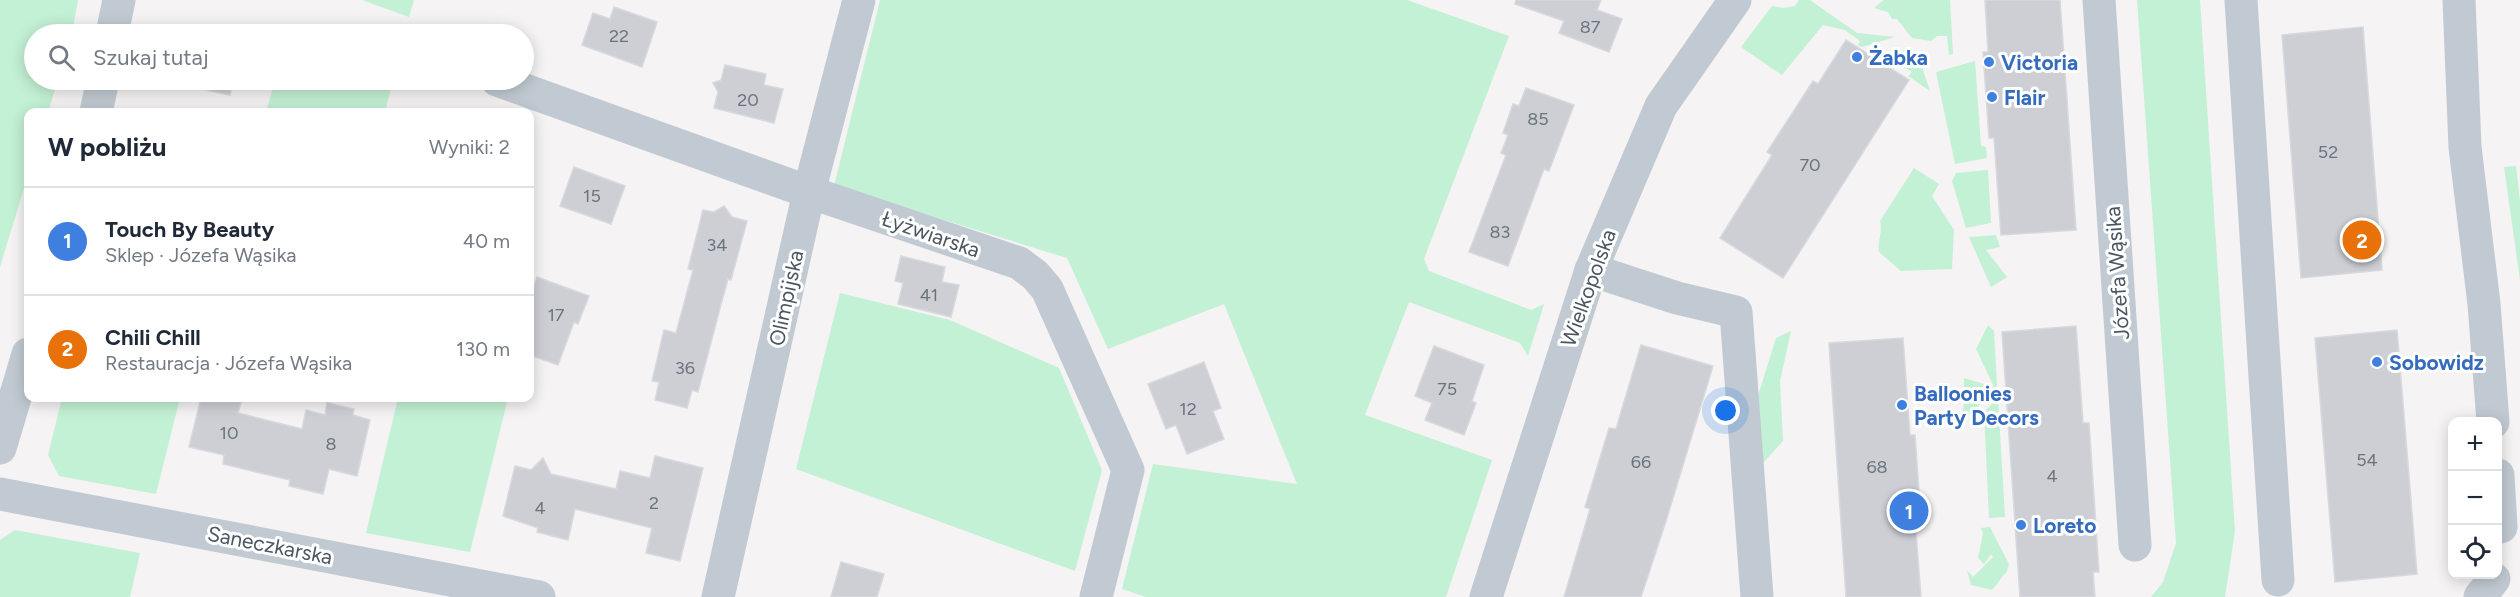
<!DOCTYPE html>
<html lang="pl">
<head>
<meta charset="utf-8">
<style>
	body { margin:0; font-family:Figtree,sans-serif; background:#f6f6f7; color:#1f2937 }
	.controls { position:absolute; right:18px; bottom:18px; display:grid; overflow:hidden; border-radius:12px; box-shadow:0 3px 15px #0003 }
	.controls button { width:54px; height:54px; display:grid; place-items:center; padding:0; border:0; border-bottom:2px solid #e0e1e3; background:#fff; color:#1f2937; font:30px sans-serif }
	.you { position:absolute; left:1726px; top:411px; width:21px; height:21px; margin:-15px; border:4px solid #fff; border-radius:50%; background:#1a73e8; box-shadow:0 0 0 9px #1a73e833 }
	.badge { display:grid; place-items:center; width:39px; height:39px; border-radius:50%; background:#ea580c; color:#fff; font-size:20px; font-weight:700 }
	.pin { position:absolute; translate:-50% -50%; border:3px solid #fff; box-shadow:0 2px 6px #0006 }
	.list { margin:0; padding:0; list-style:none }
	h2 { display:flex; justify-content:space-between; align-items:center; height:78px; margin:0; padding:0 24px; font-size:26px }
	h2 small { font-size:20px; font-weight:400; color:#747a83 }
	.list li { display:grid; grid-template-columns:39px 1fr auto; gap:18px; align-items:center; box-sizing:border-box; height:108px; padding:0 24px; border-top:2px solid #e0e1e3 }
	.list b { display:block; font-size:22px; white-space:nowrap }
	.list p { margin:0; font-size:20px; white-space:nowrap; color:#747a83 }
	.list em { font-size:20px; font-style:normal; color:#747a83 }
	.icon { flex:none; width:33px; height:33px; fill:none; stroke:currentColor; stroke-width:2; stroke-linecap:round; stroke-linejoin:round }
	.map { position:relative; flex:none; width:2520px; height:597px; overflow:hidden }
	.search { position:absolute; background:#fff; box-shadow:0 3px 15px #0003; left:24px; top:24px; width:510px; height:66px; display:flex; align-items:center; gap:15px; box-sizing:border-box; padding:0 21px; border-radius:33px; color:#747a83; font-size:22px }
	.panel { position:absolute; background:#fff; box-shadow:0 3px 15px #0003; left:24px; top:108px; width:510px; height:294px; border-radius:12px }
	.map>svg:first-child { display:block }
</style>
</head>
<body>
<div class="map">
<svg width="2520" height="597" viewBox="0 0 2520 597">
	<rect width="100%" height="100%" fill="#f5f3f3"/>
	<!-- green -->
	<g fill="#c3f1d5">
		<polygon points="0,0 78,0 72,34 34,34 34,80 58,80 48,112 28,112 28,175 0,267"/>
		<polygon points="362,0 414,0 409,17"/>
		<polygon points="880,0 1407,0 1509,36 1424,259 1429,271 1531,310 1544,304 1528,356 1520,343 1409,302 1365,415 1492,460 1446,597 1146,597 1122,589 1153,464 1297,484 1224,304 1108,349 1067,258 834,186"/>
		<polygon points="1799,0 1810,0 1857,33 1895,37 1862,47 1858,45 1860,41 1845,30 1823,25 1782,75 1741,47 1772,6 1783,8 1795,6"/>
		<polygon points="1884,0 1950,0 1953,54 1949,55 1947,36 1937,36 1931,41 1912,38 1897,19 1892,19 1888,12 1874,8"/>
		<polygon points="2137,0 2200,0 2235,531 2225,597 2151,597 2163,582 2176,543"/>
		<polygon points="1908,50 1920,61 1930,91 1908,76 1912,72 1880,54"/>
		<polygon points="1975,61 1981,146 1986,147 1987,158 1955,164 1936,72"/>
		<polygon points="275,80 393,80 385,112 266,112"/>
		<polygon points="2516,166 2520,201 2520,280 2504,167"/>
		<path d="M1914,168L1939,184L1932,196L1954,230L1952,269L1901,271L1879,252C1877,241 1883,233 1880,221Z"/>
		<polygon points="1988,170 1991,223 1966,228 1952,181 1956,173"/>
		<polygon points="1996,235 2000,247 1986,250 2007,277 1991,287 1969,237"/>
		<polygon points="840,293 950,320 1059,368 1102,470 1075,571 796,469"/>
		<polygon points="1988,325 1994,331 1997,386 1963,422 1964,378 1994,387 1976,349"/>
		<polygon points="1791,331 1780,381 1783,441 1763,463 1757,399 1776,338"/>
		<polygon points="62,398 180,398 156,494 59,476 48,455"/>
		<polygon points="398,398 508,398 470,552 366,533"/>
		<polygon points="1998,398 2005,517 1989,518 1984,412"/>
		<polygon points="1990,527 2009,564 2007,571 1992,590 1971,585 1967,570 1973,577 1993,557 1991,554 1984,564 1978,558 1983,534 1981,528"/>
		<polygon points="15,530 140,553 130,597 0,597 0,540"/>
	</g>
	<!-- building -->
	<g fill="#cdcfd5" stroke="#d7d9de" stroke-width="1.5">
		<polygon points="1516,0 1601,0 1597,10 1622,19 1609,52 1559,33 1564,21 1515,4"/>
		<polygon points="1985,0 2060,0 2076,230 2001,235 1994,138 1989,138 1983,52 1988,52"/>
		<polygon points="614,7 657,22 642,67 582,45 593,13 610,19"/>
		<polygon points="2363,27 2382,270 2301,278 2282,35"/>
		<polygon points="208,29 233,34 207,34"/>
		<polygon points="1846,40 1909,80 1783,278 1720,238 1772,155 1767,152 1813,81 1818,84"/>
		<polygon points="725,65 766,74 764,85 783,89 774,123 714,108 718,92 713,83 721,80"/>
		<polygon points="180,80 233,80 230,95 179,84"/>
		<polygon points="1526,88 1574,105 1549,171 1544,169 1508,266 1469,252 1506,155 1501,153 1508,135 1503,133 1513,104 1519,106"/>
		<polygon points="574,167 625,186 611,224 560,206"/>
		<polygon points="724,206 732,217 747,221 731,280 728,279 723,297 698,392 692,390 687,408 655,400 659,382 652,381 664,330 676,333 693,270 688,269 703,210 714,212"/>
		<polygon points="901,256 945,267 942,282 959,285 951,317 898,304 903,283 895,281"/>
		<polygon points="537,277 589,296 578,324 574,322 558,365 530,355 530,298"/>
		<polygon points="2076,326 2083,423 2089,423 2099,572 2093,572 2095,597 2020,597 2002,332"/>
		<polygon points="2397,330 2417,574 2335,582 2315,338"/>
		<polygon points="1903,338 1910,435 1915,435 1921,520 1915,520 1921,597 1846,597 1829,343"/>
		<polygon points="1641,345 1713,366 1667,518 1641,597 1564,597 1590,509 1585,507 1609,428 1616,429"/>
		<polygon points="1434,346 1484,365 1472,401 1476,403 1464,435 1425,420 1432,403 1415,396"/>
		<polygon points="1204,362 1221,408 1213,411 1224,439 1187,454 1176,425 1166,429 1148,384"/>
		<polygon points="201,398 222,398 241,402 238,413 302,429 306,410 325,415 327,403 354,409 353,415 370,420 357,476 329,469 323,494 289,486 290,480 223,464 224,455 189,447"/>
		<polygon points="655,456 703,468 680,561 646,553 652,528 575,509 568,540 537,532 538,528 503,516 515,466 531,470 543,458 551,474 616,489 620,471 650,478"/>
		<polygon points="841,562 884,574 877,597 831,597"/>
	</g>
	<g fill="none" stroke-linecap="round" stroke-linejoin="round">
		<!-- minor -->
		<g stroke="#c1cad2" stroke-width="33">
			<polyline points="2099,0 2135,545"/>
			<polyline points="2241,0 2278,580"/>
			<polyline points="2459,0 2465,147 2484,304 2493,422"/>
			<polyline points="112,34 119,0"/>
			<polyline points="497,80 809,192 1019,263 1035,275 1047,289 1128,470 1096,597"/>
			<polyline points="96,112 103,80"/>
			<polyline points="1591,270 1677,298 1736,312 1757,597"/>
			<polyline points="0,448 28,354"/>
			<polyline points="2498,475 2501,527"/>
			<polyline points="0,494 539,597"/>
			<polyline points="718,597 809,192 859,0"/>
			<polyline points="1486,597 1591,270 1661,106 1735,0"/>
			<polyline points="2480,597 2494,579"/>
		</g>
	</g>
	<!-- markers -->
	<g fill="#3f7fe0" stroke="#fff" stroke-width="2">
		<circle cx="1857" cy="57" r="6"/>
		<circle cx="1989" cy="62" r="6"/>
		<circle cx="1992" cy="97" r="6"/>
		<circle cx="2377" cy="362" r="6"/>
		<circle cx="1902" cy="405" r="6"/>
		<circle cx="2021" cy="525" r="6"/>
	</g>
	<g text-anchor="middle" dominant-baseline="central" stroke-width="6" stroke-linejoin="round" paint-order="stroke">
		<!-- number labels -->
		<g font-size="18" fill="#6b747e">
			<text x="1590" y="27">87</text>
			<text x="619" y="36">22</text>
			<text x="748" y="100">20</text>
			<text x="1538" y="119">85</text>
			<text x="2328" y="152">52</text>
			<text x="1810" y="165">70</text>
			<text x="592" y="196">15</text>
			<text x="1500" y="232">83</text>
			<text x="717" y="245">34</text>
			<text x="929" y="295">41</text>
			<text x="556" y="315">17</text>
			<text x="685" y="368">36</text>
			<text x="1447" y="389">75</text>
			<text x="1188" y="409">12</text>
			<text x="229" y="433">10</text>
			<text x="331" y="444">8</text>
			<text x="2367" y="460">54</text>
			<text x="1641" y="462">66</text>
			<text x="1877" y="467">68</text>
			<text x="2052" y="476">4</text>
			<text x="654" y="503">2</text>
			<text x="540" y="508">4</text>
		</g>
		<!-- shop labels -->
		<g font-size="21" font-weight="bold" fill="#366cbe" stroke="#fff" text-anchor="start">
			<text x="1869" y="57">Żabka</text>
			<text x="2001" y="62">Victoria</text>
			<text x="2004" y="97">Flair</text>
			<text x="2389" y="362">Sobowidz</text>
			<text x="1914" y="393">Balloonies<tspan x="1914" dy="24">Party Decors</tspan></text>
			<text x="2033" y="525">Loreto</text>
		</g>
		<!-- street labels -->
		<g font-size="21" fill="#4a5661" stroke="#fff">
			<text transform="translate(931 234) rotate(19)">Łyżwiarska</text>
			<text transform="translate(2117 273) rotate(-94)">Józefa Wąsika</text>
			<text transform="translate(1588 288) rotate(-70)">Wielkopolska</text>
			<text transform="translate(786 298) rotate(-78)">Olimpijska</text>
			<text transform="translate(270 545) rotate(11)">Saneczkarska</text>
		</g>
	</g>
</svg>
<div class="controls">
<button>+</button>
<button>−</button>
<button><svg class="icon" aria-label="locate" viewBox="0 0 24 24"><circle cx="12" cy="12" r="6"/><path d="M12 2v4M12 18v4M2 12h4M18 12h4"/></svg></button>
</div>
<div class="you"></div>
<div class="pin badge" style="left:1909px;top:511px;background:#3f7fe0">1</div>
<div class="pin badge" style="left:2362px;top:240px;background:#e8710a">2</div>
<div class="search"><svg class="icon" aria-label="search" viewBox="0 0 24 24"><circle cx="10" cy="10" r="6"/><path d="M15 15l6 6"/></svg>Szukaj tutaj</div>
<section class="panel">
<h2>W pobliżu<small>Wyniki: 2</small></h2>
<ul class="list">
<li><span class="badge" style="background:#3f7fe0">1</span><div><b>Touch By Beauty</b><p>Sklep · Józefa Wąsika</p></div><em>40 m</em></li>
<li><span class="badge" style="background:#e8710a">2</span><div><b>Chili Chill</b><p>Restauracja · Józefa Wąsika</p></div><em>130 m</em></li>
</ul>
</section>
</div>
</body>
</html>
